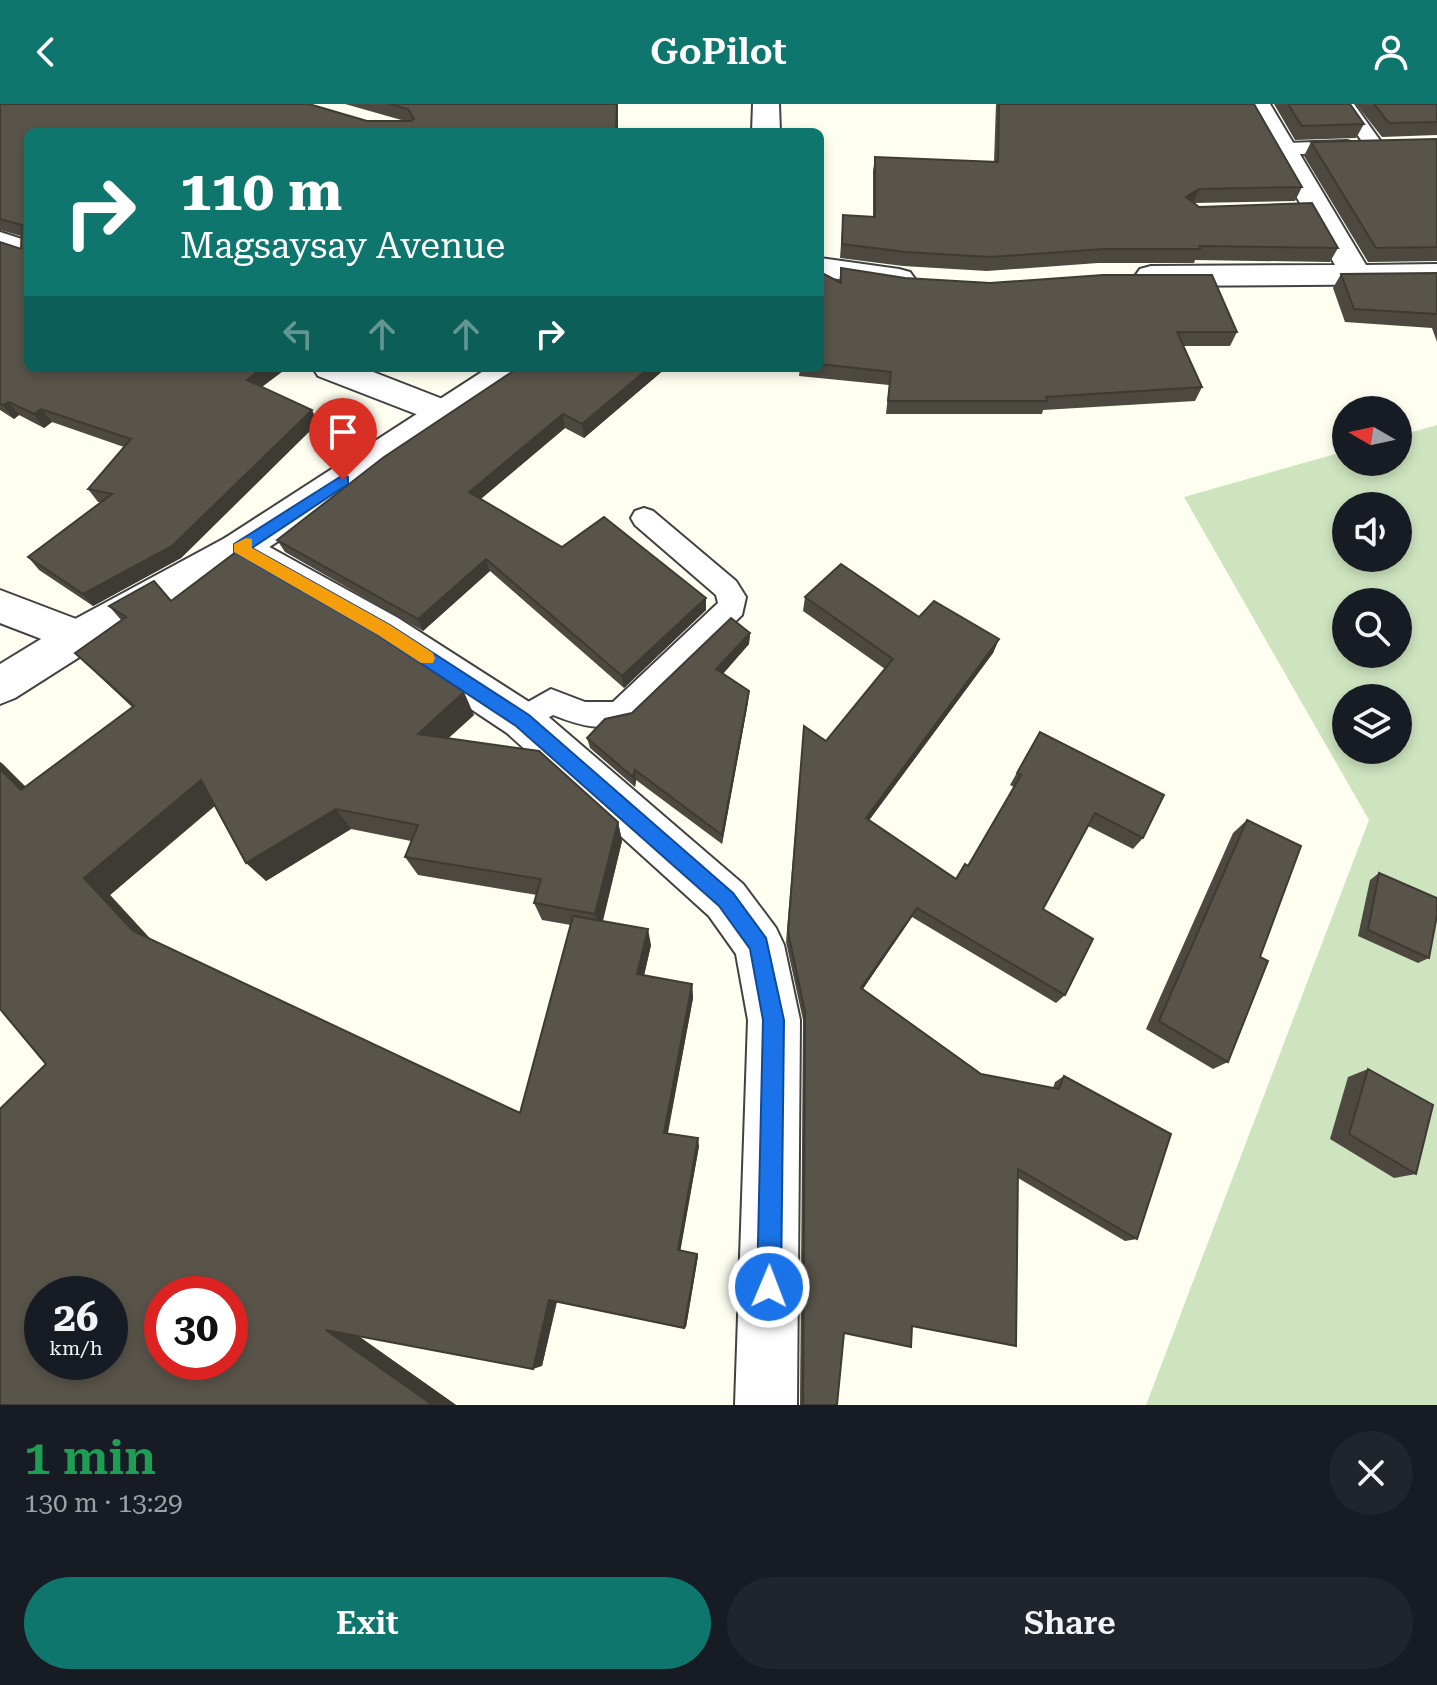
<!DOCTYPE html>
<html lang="en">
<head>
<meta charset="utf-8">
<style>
	body { margin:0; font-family:"Roboto Serif",serif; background:#20242c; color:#f1f3f6; height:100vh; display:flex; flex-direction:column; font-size:30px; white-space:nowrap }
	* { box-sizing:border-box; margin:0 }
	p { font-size:26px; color:#9ea1a6 }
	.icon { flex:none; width:44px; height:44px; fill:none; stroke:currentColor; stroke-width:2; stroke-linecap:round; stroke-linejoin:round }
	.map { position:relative; height:1301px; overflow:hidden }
	.details { display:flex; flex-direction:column; background:#171b24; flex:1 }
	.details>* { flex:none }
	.guide { position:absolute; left:24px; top:24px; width:800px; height:244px; border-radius:12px; box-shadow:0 4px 12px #0003; background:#0f766e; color:#fff; overflow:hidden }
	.needle { width:52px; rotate:279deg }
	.controls { position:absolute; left:1332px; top:292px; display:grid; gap:16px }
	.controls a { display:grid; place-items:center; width:80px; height:80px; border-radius:50%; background:#171b24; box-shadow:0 4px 12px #0003; font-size:40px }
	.speed { position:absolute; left:24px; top:1172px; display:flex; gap:16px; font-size:40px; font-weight:700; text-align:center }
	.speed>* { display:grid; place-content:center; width:104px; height:104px; border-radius:50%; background:#171b24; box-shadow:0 4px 12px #0003; line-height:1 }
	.speed small { font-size:20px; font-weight:400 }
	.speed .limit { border:12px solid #d22; background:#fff; color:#111 }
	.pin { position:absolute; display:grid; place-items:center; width:68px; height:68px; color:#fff; margin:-82px -34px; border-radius:50% 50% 50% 0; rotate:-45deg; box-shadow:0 0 8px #0007 }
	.pin .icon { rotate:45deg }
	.me { position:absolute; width:88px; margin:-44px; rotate:1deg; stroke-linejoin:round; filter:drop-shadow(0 0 6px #0008) }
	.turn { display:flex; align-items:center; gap:28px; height:168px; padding:0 24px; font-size:36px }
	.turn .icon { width:104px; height:104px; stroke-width:2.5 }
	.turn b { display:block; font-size:56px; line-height:68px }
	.lanes { display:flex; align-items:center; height:76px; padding:0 24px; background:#0003; justify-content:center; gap:40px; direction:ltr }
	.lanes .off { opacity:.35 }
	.round { display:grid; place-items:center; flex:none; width:84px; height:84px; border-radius:42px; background:#20242c }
	.headline { display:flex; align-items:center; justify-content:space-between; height:136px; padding:0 24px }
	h1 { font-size:48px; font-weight:600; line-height:60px; color:#1e9e55 }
	.primary-button { display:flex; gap:16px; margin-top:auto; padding:16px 24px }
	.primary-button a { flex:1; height:92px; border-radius:48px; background:#0f766e; color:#fff; font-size:32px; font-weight:600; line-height:92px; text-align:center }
	.primary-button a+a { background:#20242c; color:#f1f3f6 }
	header { display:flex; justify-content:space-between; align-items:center; height:104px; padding:0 24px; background:#0f766e; color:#fff; font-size:36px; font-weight:600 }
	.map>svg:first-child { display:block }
	.cemetery { fill:#cee4bf; fill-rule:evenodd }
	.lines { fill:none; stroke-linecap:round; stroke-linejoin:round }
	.service-casing { stroke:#424242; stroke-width:4 }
	.minor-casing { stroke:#424242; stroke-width:4 }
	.tertiary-casing { stroke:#424242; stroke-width:4 }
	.service { fill:#fff; fill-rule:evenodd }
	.minor { fill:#fff; fill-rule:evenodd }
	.tertiary { fill:#fff; fill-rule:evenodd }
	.wall { fill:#4d4840; fill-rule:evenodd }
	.shaded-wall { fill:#3e3b34 }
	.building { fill:#59544a; stroke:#3e3b34; stroke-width:2; fill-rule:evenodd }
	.route { fill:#1a73e8; stroke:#114b97; stroke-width:2 }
	.slow { fill:#f59e0b }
</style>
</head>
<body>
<header><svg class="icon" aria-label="back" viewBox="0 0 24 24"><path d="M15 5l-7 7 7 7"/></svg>GoPilot<svg class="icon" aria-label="person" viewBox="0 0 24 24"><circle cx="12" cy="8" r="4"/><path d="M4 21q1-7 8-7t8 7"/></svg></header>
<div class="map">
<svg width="1437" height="1301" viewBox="0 0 1437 1301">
	<rect width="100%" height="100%" fill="#fefff1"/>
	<path class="cemetery" d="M 1437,321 L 1437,1301 L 1146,1301 L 1369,716 L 1184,393 L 1346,347 L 1346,358 L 1398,358 L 1398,332 ZM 1346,402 L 1398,402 L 1398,454 L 1346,454 ZM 1346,498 L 1398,498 L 1398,550 L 1346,550 ZM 1346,594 L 1398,594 L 1398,646 L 1346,646 Z"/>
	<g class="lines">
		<defs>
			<g id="service">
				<path d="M 1336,0 L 1354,0 L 1384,42 L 1382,46 L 1368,46 Z"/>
				<path d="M 1347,37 L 1354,39 L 1356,43 L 1354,47 L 1285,51 L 1275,45 L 1285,39 Z"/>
				<path d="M 644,404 L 653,407 L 736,477 L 746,493 L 742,511 L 631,618 C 603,628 581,622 553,611 L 522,628 L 512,625 L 507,616 L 512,607 L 551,585 L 585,598 L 613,598 L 718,499 L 716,491 L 635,421 L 631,414 L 635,407 Z"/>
			</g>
			<g id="minor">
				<path d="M 1244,0 L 1270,0 L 1366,161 L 1437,160 L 1437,180 L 1151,182 L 1140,179 L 1135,172 L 1140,165 L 1151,162 L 1335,161 Z"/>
				<path d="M 0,128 L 28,137 L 28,156 L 0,147 Z"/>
				<path d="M 820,154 L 899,165 L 910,168 L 915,175 L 910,182 L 899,185 L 820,172 Z"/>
				<path d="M 313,264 L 363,264 L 458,301 L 463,309 L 458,317 L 446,321 L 434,317 L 318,272 Z"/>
				<path d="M 239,429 L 253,434 L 398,514 L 537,603 L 743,780 L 776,824 L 784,841 L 800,916 L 797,1301 L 735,1301 L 748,916 L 736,850 L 709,812 L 507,629 L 370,538 L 225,454 L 220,444 L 225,434 Z"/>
				<path d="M 0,486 L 92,521 L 98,533 L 92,545 L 78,549 L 0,519 Z"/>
			</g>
			<g id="tertiary">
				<path d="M 753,0 L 779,0 L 780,28 L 752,28 Z"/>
				<path d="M 488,264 L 529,264 L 524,272 L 253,454 L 92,545 L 15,594 L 0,600 L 0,560 L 64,521 L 225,434 Z"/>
			</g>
		</defs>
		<use href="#service" class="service-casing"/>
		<use href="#minor" class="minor-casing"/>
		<use href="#tertiary" class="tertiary-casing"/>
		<use href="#service" class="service"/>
		<use href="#minor" class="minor"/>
		<use href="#tertiary" class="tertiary"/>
	</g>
	<g class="wall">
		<path d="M 0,0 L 367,17 L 405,17 L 345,0 L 618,0 L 618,28 L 28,28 L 28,264 L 287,264 L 262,283 L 318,319 L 181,454 L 93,502 L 39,466 L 28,453 L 101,398 L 98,398 L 88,385 L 124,343 L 52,318 L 44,324 L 19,311 L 14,315 L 0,306 L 0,138 L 21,145 L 21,132 L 0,126 Z"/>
		<path d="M 996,0 L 1254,0 L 1302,83 L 1295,97 L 1194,99 L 1199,103 L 1338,144 L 1330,158 L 1195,156 L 1194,159 L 1098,159 L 987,167 L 903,162 L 840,154 L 843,111 L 873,113 L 873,67 L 875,53 L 994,58 Z"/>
		<path d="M 1274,0 L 1350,0 L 1364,20 L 1356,34 L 1295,36 Z"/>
		<path d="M 1356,0 L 1437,0 L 1437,31 L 1382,33 Z"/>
		<path d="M 1437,35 L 1437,157 L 1368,158 L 1304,52 L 1311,38 Z"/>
		<path d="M 841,164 L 1237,228 L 1230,242 L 1183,242 L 1202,283 L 1195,297 L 1043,306 L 1042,310 L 886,310 L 889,281 L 799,272 L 800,264 L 820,264 L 820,168 L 839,178 Z"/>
		<path d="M 1437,169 L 1437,238 L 1432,224 L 1345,218 L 1333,184 L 1341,170 Z"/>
		<path d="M 666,264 L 584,334 L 565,324 L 481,395 L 562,443 L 706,506 L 624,584 L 490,467 L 423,527 L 285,448 L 277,436 Z"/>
		<path d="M 805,493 L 919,513 L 999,535 L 993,549 L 869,716 L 956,775 L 968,762 L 1014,683 L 1010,681 L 1040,628 L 1143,734 L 1133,745 L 1088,722 L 1043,805 L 1065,891 L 1056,899 L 912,813 L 863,885 L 981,970 L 1053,984 L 1055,978 L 1064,972 L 1137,1135 L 1125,1137 L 1018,1074 L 912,1222 L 844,1229 L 837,1301 L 800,1301 L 803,916 L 786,838 L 804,622 L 826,637 L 885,565 L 803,507 Z"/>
		<path d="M 171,497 L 474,611 L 448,634 L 618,718 L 622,737 L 603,817 L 651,841 L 644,871 L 692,880 L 693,894 L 668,1029 L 699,1042 L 680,1146 L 697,1150 L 698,1152 L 686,1223 L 684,1224 L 557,1198 L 542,1262 L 357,1231 L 456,1301 L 0,1301 L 46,960 L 0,905 L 0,658 L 26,683 L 132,603 L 99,572 L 75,549 L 121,516 L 109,502 ZM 215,702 L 266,777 L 351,725 L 411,737 L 405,753 L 418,771 L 537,791 L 534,799 L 542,816 L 571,821 L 520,1009 L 151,836 L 110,791 Z"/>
		<path d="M 750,529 L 749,540 L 723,570 L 748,598 L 722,740 L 636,676 L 635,683 L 590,644 L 587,634 L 632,609 Z"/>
		<path d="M 1247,716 L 1260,853 L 1228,958 L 1213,965 L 1146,925 L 1233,729 Z"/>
		<path d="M 1379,769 L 1429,854 L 1418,859 L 1358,832 L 1370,776 Z"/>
		<path d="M 1368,965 L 1416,1070 L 1394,1074 L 1330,1035 L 1348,973 Z"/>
	</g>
	<g class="shaded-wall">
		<path d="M 617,0 L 618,0 L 618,28 L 616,28 Z"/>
		<path d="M 1199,85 L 1193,99 L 1186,93 Z"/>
		<path d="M 262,264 L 287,264 L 253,289 L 247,276 Z"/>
		<path d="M 649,264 L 666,264 L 584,334 L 582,320 Z"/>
		<path d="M 9,298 L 19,311 L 14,315 L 3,301 Z"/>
		<path d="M 41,305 L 52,318 L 44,324 L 34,310 Z"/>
		<path d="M 312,306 L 318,319 L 181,454 L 93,502 L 83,490 Z"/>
		<path d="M 563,310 L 565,324 L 473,401 L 469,388 Z"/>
		<path d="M 486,455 L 490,467 L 423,527 L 418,515 Z"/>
		<path d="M 706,494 L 706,506 L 624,584 L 622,572 Z"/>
		<path d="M 750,529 L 749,540 L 717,576 L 716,565 Z"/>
		<path d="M 999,535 L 993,549 L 862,726 L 866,714 Z"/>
		<path d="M 749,587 L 748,598 L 722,740 L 722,731 Z"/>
		<path d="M 464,588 L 474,611 L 429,652 L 418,630 Z"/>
		<path d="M 0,658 L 3,660 L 49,707 L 21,686 L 0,665 Z"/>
		<path d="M 635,666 L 636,676 L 635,683 L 633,673 Z"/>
		<path d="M 201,676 L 221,696 L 110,791 L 158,843 L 133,827 L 84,774 Z"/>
		<path d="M 336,705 L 351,725 L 266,777 L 246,759 Z"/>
		<path d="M 618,718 L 622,737 L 600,827 L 595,810 Z"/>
		<path d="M 917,804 L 912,813 L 858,892 L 861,884 Z"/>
		<path d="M 648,825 L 651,841 L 641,885 L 637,870 Z"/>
		<path d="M 692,880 L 693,894 L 666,1037 L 664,1029 Z"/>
		<path d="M 698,1034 L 699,1042 L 680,1149 L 678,1146 Z"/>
		<path d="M 697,1150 L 698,1152 L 686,1223 L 684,1224 Z"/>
		<path d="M 549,1196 L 557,1196 L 542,1262 L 533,1265 Z"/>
		<path d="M 347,1224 L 456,1301 L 433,1301 L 326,1226 Z"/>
	</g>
	<g class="building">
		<path d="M 0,0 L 309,0 L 367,17 L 411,17 L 414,15 L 408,5 L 389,0 L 617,0 L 616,28 L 28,28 L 28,264 L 262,264 L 247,276 L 312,306 L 172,442 L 83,490 L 28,453 L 112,390 L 88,385 L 131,335 L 41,305 L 34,310 L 9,298 L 3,301 L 0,300 L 0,138 L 21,145 L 22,121 L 0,115 Z"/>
		<path d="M 999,0 L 1254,0 L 1302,83 L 1199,85 L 1186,93 L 1199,103 L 1312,99 L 1338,144 L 1199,142 L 1200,145 L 1103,145 L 991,153 L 906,148 L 842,140 L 843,111 L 875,113 L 875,53 L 998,58 Z"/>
		<path d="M 1288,0 L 1350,0 L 1364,20 L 1302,22 Z"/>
		<path d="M 1374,0 L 1437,0 L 1437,18 L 1389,19 Z"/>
		<path d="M 1437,35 L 1437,143 L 1376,144 L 1311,38 Z"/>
		<path d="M 841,164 L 905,174 L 990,179 L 1103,171 L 1212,171 L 1237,228 L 1177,228 L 1202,283 L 1046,293 L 1047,297 L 888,297 L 891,268 L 820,260 L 820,168 L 841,179 Z"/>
		<path d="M 1437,169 L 1437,210 L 1354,205 L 1341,170 Z"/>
		<path d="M 518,264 L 649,264 L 582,320 L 563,310 L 469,388 L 562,443 L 604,413 L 706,494 L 622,572 L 486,455 L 418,515 L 277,436 L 384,353 Z"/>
		<path d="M 236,448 L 355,516 L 464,588 L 418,630 L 539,647 L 618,718 L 595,810 L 534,799 L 541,775 L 405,753 L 418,721 L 336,705 L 246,759 L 201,676 L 84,774 L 133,827 L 520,1009 L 573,812 L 648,825 L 637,870 L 692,880 L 664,1029 L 698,1034 L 678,1146 L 697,1150 L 684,1224 L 549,1196 L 533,1265 L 326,1226 L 433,1301 L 0,1301 L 0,1005 L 46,960 L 0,905 L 0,665 L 21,686 L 134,602 L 75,549 L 126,513 L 109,502 L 154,477 L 171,497 ZM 42,1190 L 110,1190 L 110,1258 L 42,1258 ZM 162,1190 L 230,1190 L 230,1258 L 162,1258 Z"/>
		<path d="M 841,460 L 919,513 L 934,497 L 999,535 L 866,714 L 956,775 L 965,760 L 968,762 L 1021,671 L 1017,669 L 1040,628 L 1164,691 L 1143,734 L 1095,709 L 1043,805 L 1093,835 L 1065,891 L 917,804 L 861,884 L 981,970 L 1059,985 L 1064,972 L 1171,1030 L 1137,1135 L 1018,1065 L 1016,1242 L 912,1222 L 911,1243 L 844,1229 L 837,1301 L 803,1301 L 805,908 L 788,828 L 804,622 L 826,637 L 893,555 L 805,493 Z"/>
		<path d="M 731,514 L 750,529 L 716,565 L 749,587 L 722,731 L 635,666 L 633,673 L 587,634 L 605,615 L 632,609 Z"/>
		<path d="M 1247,716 L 1301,742 L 1260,853 L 1268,857 L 1228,958 L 1159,917 Z"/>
		<path d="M 1379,769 L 1437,794 L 1437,811 L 1429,854 L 1368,826 Z"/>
		<path d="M 1368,965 L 1433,1001 L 1416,1070 L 1349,1030 Z"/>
	</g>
	<path class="route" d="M 343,371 L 348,373 L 348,380 L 252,444 L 390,521 L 529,611 L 733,789 L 766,834 L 784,916 L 781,1183 L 777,1191 L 769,1195 L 760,1191 L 757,1183 L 763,916 L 750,845 L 719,802 L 516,622 L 378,531 L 234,448 L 234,440 Z"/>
	<path class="slow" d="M 246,434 L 252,435 L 252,444 L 390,521 L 433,549 L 435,554 L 433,559 L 421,559 L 378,531 L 234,448 L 234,440 Z"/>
</svg>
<div class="controls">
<a><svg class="needle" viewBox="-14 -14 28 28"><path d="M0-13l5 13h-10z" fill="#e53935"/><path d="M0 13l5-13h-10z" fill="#9ea1a6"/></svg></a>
<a><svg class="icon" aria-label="sound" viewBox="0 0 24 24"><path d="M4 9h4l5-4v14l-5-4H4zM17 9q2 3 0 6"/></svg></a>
<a><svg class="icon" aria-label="search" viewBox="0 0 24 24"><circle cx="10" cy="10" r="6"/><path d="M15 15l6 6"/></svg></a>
<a><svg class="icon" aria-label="layers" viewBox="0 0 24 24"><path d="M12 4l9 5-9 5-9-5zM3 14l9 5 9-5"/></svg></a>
</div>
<div class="speed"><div>26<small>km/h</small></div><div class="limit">30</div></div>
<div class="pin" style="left:343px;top:376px;background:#d93025"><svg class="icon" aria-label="arrive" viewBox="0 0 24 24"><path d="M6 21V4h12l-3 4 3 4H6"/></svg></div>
<svg class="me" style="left:769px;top:1183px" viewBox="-20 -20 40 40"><circle r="17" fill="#1a73e8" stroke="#fff" stroke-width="3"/><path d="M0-11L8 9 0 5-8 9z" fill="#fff"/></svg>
<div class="guide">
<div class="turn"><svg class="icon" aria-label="right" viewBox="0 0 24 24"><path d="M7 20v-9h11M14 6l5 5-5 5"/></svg><div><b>110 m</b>Magsaysay Avenue</div></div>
<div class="lanes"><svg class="icon off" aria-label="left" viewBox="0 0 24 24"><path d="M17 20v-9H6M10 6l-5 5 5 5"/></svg><svg class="icon off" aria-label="ahead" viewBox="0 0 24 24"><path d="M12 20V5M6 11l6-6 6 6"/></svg><svg class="icon off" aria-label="ahead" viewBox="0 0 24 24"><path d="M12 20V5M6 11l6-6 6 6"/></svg><svg class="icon" aria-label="right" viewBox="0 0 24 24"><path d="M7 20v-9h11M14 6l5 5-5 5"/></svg></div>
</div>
</div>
<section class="details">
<div class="headline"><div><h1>1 min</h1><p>130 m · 13:29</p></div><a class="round"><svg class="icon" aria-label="close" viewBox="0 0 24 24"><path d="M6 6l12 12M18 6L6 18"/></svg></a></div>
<div class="primary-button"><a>Exit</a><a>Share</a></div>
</section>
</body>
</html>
